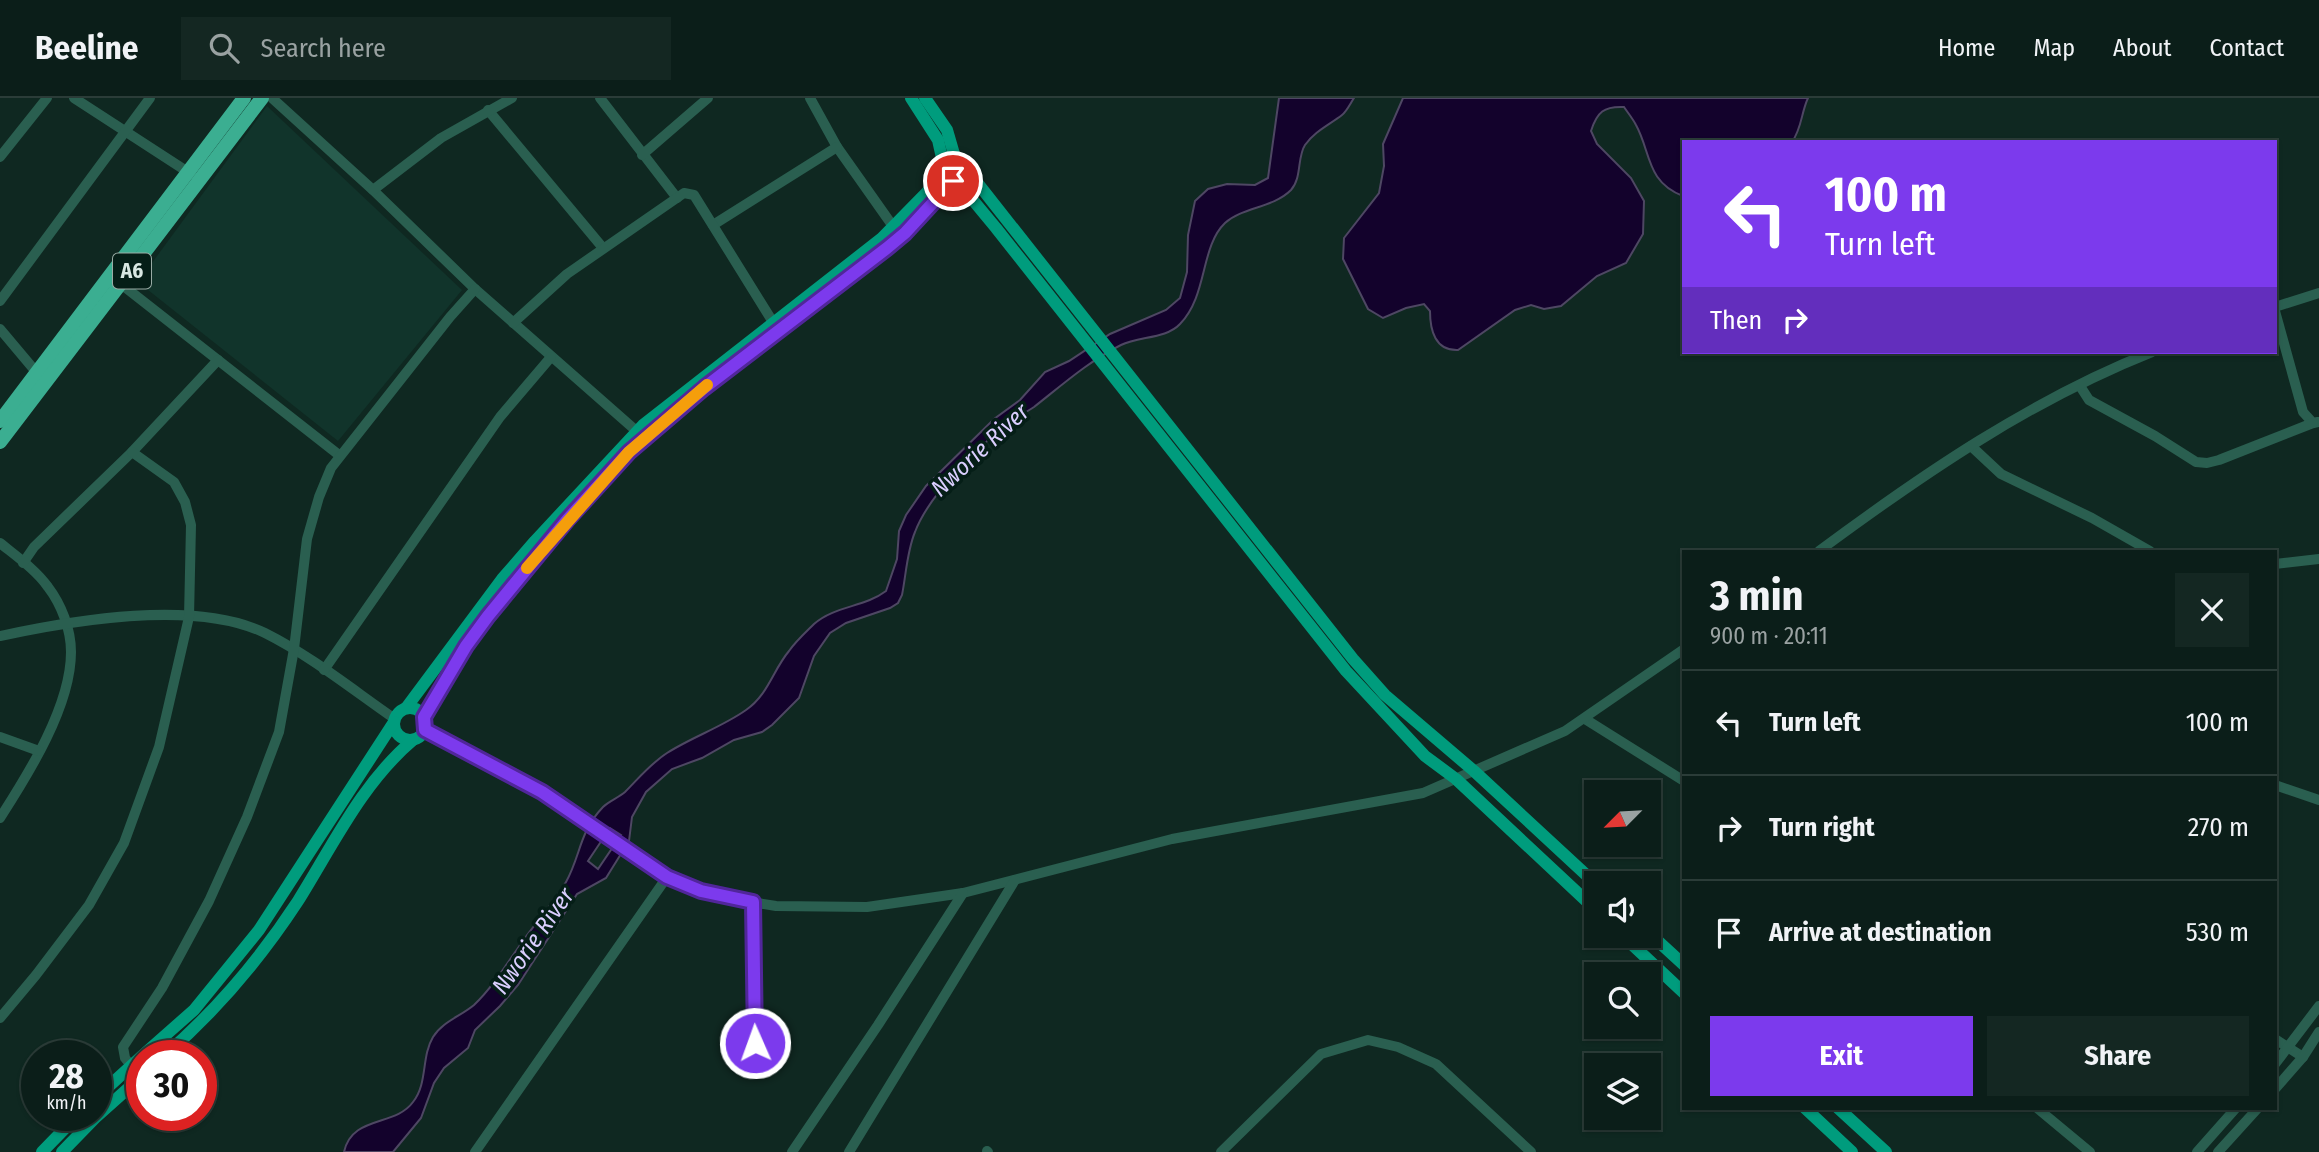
<!DOCTYPE html>
<html lang="en">
<head>
<meta charset="utf-8">
<style>
	body { margin:0; font-family:"Fira Sans Condensed",sans-serif; background:#142722; color:#f1f3f6; height:100vh; display:flex; flex-direction:column; font-size:26px; white-space:nowrap }
	* { box-sizing:border-box; margin:0 }
	p { font-size:23px; color:#9aa2a2 }
	.icon { flex:none; width:38px; height:38px; fill:none; stroke:currentColor; stroke-width:2; stroke-linecap:round; stroke-linejoin:round }
	.map { position:relative; flex:1; overflow:hidden }
	.drawer { position:absolute; left:1682px; top:452px; width:595px; height:560px; display:flex; flex-direction:column; background:#0b1e19; border-radius:0px; box-shadow:0 2px 5px #0004,0 0 0 2px #2b3c38 }
	.drawer>* { flex:none }
	.top-card { position:absolute; left:1682px; top:42px; width:595px; height:214px; border-radius:0px; box-shadow:0 2px 5px #0004,0 0 0 2px #2b3c38; background:#7c3aed; color:#fff; overflow:hidden }
	.needle { width:46px; rotate:246deg }
	.buttons { position:absolute; left:1584px; top:682px; display:grid; gap:14px }
	.buttons a { display:grid; place-items:center; width:77px; height:77px; border-radius:0px; background:#0b1e19; box-shadow:0 2px 5px #0004,0 0 0 2px #2b3c38; font-size:35px }
	.speed { position:absolute; left:21px; top:942px; display:flex; gap:14px; font-size:35px; font-weight:700; text-align:center }
	.speed>* { display:grid; place-content:center; width:91px; height:91px; border-radius:50%; background:#0b1e19; box-shadow:0 2px 5px #0004,0 0 0 2px #2b3c38; line-height:1 }
	.speed small { font-size:18px; font-weight:400 }
	.speed .limit { border:10px solid #d22; background:#fff; color:#111 }
	.pin { position:absolute; display:grid; place-items:center; width:60px; height:60px; color:#fff; margin:-30px; border:4px solid #fff; border-radius:50%; box-shadow:0 2px 7px #0007 }
	.me { position:absolute; width:77px; margin:-38px; rotate:358deg; stroke-linejoin:round; filter:drop-shadow(0 0 5px #0008) }
	.turn { display:flex; align-items:center; gap:24px; height:147px; padding:0 28px; font-size:32px }
	.turn .icon { width:91px; height:91px; stroke-width:2.5 }
	.turn b { display:block; font-size:49px; line-height:60px }
	.then { display:flex; align-items:center; height:66px; padding:0 28px; background:#0003; gap:14px; font-size:26px }
	.round { display:grid; place-items:center; flex:none; width:74px; height:74px; border-radius:0px; background:#142722 }
	.headline { display:flex; align-items:center; justify-content:space-between; height:119px; padding:0 28px }
	h1 { font-size:42px; font-weight:700; line-height:52px }
	.action { display:flex; gap:14px; margin-top:auto; padding:14px 28px }
	.action a { flex:1; height:80px; border-radius:0px; background:#7c3aed; color:#fff; font-size:28px; font-weight:700; line-height:80px; text-align:center }
	.action a+a { background:#142722; color:#f1f3f6 }
	ul { padding:0; list-style:none }
	li { display:flex; align-items:center; gap:21px; height:105px; padding:0 28px; border-top:2px solid #2b3c38 }
	li div { flex:1 }
	li b { display:block; font-size:26px }
	li em { font-style:normal }
	header { display:flex; align-items:center; gap:42px; box-sizing:border-box; height:98px; padding:0 35px; background:#0b1e19; border-bottom:2px solid #2b3c38 }
	header strong { font-size:33px }
	nav { display:flex; gap:38px; margin-inline-start:auto; font-size:24px }
	.search { width:490px; height:63px; background:#142722; display:flex; align-items:center; gap:18px; box-sizing:border-box; padding:0 24px; border-radius:0px; color:#9aa2a2; font-size:26px }
	.map>svg:first-child { display:block }
	.built { fill:#11342b }
	.water { fill:#13022c; stroke:#4e4763; stroke-width:2; fill-rule:evenodd }
	.lines { fill:none; stroke-linecap:round; stroke-linejoin:round }
	.minor { stroke:#2a5f50; stroke-width:10 }
	.major { stroke:#009c7d; stroke-width:12 }
	.highway { stroke:#3bae91; stroke-width:14 }
	.route-casing { stroke:#51269a; stroke-width:18 }
	.route { stroke:#7c3aed; stroke-width:12 }
	.slow { stroke:#f59e0b; stroke-width:12 }
	.labels { text-anchor:middle; stroke-width:7; stroke-linejoin:round; paint-order:stroke }
	.shield { fill:#051e17; stroke:#99aba5; stroke-width:2 }
	.shield-label { font-size:21px; font-weight:bold; fill:#d8e7e2 }
	.water-label { font-size:24px; font-style:italic; fill:#dacefe; stroke:#051e17 }
</style>
</head>
<body>
<header>
<strong>Beeline</strong>
<div class="search"><svg class="icon" aria-label="search" viewBox="0 0 24 24"><circle cx="10" cy="10" r="6"/><path d="M15 15l6 6"/></svg>Search here</div>
<nav><a>Home</a><a>Map</a><a>About</a><a>Contact</a></nav>
</header>
<div class="map">
<svg width="2319" height="1054" viewBox="0 0 2319 1054">
	<rect width="100%" height="100%" fill="#0f2821"/>
	<path class="built" d="M 267,8 L 462,192 L 338,343 L 138,184 Z"/>
	<g class="water">
		<path d="M 1279,0 L 1354,0 C 1350,6 1347,13 1342,17 C 1329,27 1315,33 1305,47 C 1297,59 1302,80 1291,92 C 1273,110 1243,109 1225,125 C 1200,149 1208,197 1180,226 C 1166,241 1139,238 1121,247 C 1089,263 1062,287 1034,309 C 1024,316 1012,321 1003,329 C 973,355 929,397 915,434 C 907,453 906,477 902,497 L 898,505 L 890,510 L 846,525 L 830,535 L 814,558 L 799,600 L 772,627 L 762,634 L 734,642 L 702,660 L 672,671 L 646,694 L 632,719 L 629,743 L 606,780 L 577,796 L 518,887 L 500,908 L 475,932 L 468,950 L 444,970 L 434,985 L 421,1020 L 393,1054 L 344,1054 C 352,1017 395,1029 413,1004 C 428,985 421,959 433,939 C 442,924 461,918 474,907 C 494,888 509,862 525,840 C 539,821 555,803 566,784 C 581,757 579,734 603,709 C 609,703 618,700 625,694 C 639,680 650,666 667,655 C 692,639 722,629 746,612 C 768,597 773,572 789,553 C 796,543 806,534 814,526 C 834,508 865,509 886,493 L 897,461 L 899,433 L 906,417 L 926,388 L 994,321 L 1020,302 L 1045,274 L 1069,263 L 1110,236 L 1166,212 L 1180,200 L 1187,174 L 1188,137 L 1195,103 L 1208,91 L 1227,86 L 1255,87 L 1268,80 ZM 610,730 L 621,737 L 598,771 L 588,763 Z"/>
		<path d="M 1403,0 L 1808,0 C 1801,15 1802,30 1792,44 L 1684,44 L 1683,98 C 1646,84 1651,54 1636,27 C 1633,21 1628,15 1624,9 C 1604,8 1597,14 1591,33 L 1597,46 L 1631,80 L 1644,103 L 1643,136 L 1626,165 L 1597,178 L 1561,208 L 1544,211 L 1531,207 L 1515,212 L 1458,252 C 1435,253 1430,232 1430,213 L 1424,206 L 1406,210 L 1383,220 L 1368,211 L 1343,161 L 1344,140 L 1379,95 L 1384,68 L 1383,46 Z"/>
	</g>
	<g class="lines">
		<g class="minor">
			<path d="M 74,0 L 191,76"/>
			<path d="M 272,0 L 373,92 L 475,191 L 641,337"/>
			<path d="M 600,0 L 677,100"/>
			<path d="M 810,0 L 837,49 L 897,134"/>
			<path d="M 488,12 L 603,150"/>
			<path d="M 642,57 L 708,0"/>
			<path d="M 0,59 L 47,0"/>
			<path d="M 373,92 L 441,40 L 512,0"/>
			<path d="M 713,127 L 837,49"/>
			<path d="M 121,186 L 339,357"/>
			<path d="M 0,203 L 150,0"/>
			<path d="M 2275,209 L 2319,195"/>
			<path d="M 2275,213 L 2303,314 L 2313,325 L 2318,324"/>
			<path d="M 513,225 L 567,176 L 684,95 L 694,97 L 776,229"/>
			<path d="M 0,231 L 37,275"/>
			<path d="M 2080,288 L 2089,302 L 2155,338 L 2196,364 L 2207,365 L 2219,362 L 2313,325"/>
			<path d="M 1971,348 L 2001,376 L 2092,420 L 2150,453"/>
			<path d="M 0,445 C 16,458 36,472 48,489 C 61,506 71,531 71,554 C 71,608 29,675 0,720"/>
			<path d="M 1819,453 C 1923,376 2031,302 2152,254"/>
			<path d="M 23,465 L 34,449 L 132,354 L 218,262"/>
			<path d="M 2275,466 L 2319,461"/>
			<path d="M 0,538 C 74,522 195,501 265,535 C 311,558 353,592 395,621"/>
			<path d="M 324,572 L 500,319 L 551,259"/>
			<path d="M 1585,621 L 1684,683"/>
			<path d="M 425,632 L 542,694 L 667,779 L 701,793 L 732,801 L 776,808 L 867,809 L 963,795 L 1172,741 L 1423,695 L 1565,633 L 1684,551"/>
			<path d="M 0,639 L 39,653"/>
			<path d="M 2275,687 L 2319,702"/>
			<path d="M 753,805 C 753,854 747,912 758,960"/>
			<path d="M 0,920 L 36,877 L 89,807 L 124,745 L 159,649 L 189,519 L 191,427 L 185,404 L 174,384 L 132,354"/>
			<path d="M 2275,941 L 2303,959"/>
			<path d="M 2275,966 L 2319,908"/>
			<path d="M 140,979 L 125,960 L 123,949 L 162,890 L 209,803 L 247,719 L 279,634 L 294,551 L 307,441 L 319,399 L 331,370 L 450,219 L 475,191"/>
			<path d="M 2275,991 L 2303,959 L 2319,934"/>
			<path d="M 2037,1010 L 2090,1054"/>
			<path d="M 987,1053 L 988,1054"/>
			<path d="M 475,1054 L 667,779"/>
			<path d="M 792,1054 L 878,927 L 963,795"/>
			<path d="M 849,1054 L 1015,782"/>
			<path d="M 1221,1054 L 1321,956 L 1368,942 L 1398,949 L 1436,966 L 1531,1054"/>
			<path d="M 2197,1054 L 2236,1010"/>
			<path d="M 2218,1054 L 2258,1010"/>
		</g>
		<g class="major">
			<path d="M 911,0 L 938,42 L 944,69 L 953,83 L 962,89 L 996,130 L 1346,573 L 1425,658 L 1456,681 L 1596,812"/>
			<path d="M 956,63 L 972,78 L 1353,561 L 1385,597 L 1474,673 L 1596,786"/>
			<path d="M 406,610 L 502,481 L 535,443 L 643,327 L 882,140 L 934,87 L 944,69 L 950,66"/>
			<circle cx="410" cy="626" r="16"/>
			<path d="M 424,619 L 466,548 L 488,518 L 567,422 L 629,354 L 703,290 L 887,150 L 905,135 L 953,83 L 956,63 L 947,32 L 925,0"/>
			<path d="M 1648,834 L 1684,867"/>
			<path d="M 1623,838 L 1684,895"/>
			<path d="M 143,957 L 194,912 L 259,832 L 394,624"/>
			<path d="M 165,957 C 217,912 260,861 298,803 C 333,747 362,685 413,642"/>
			<path d="M 96,1000 L 142,958"/>
			<path d="M 1805,1010 L 1852,1054"/>
			<path d="M 1838,1010 L 1886,1054"/>
			<path d="M 42,1054 L 78,1017"/>
			<path d="M 62,1054 L 95,1020 L 142,978"/>
		</g>
		<g class="highway">
			<path d="M 0,323 L 244,0"/>
			<path d="M 0,344 L 262,0"/>
		</g>
	</g>
	<g class="lines">
		<defs>
			<path id="route" d="M 755,945 L 753,804 L 701,793 L 667,779 L 542,694 L 425,632 L 424,619 L 466,548 L 488,518 L 567,422 L 629,354 L 704,290 L 887,150 L 905,135 L 953,83"/>
		</defs>
		<use href="#route" class="route-casing"/>
		<use href="#route" class="route"/>
		<path class="slow" d="M 527,470 L 629,354 L 707,287"/>
	</g>
	<g class="labels">
		<rect class="shield" x="113" y="155.5" width="38" height="35" rx="5"/>
		<g class="shield-label">
			<text x="132" y="180">A6</text>
		</g>
		<g class="water-label">
			<text transform="translate(980 352) rotate(-43)" y="8">Nworie River</text>
			<text transform="translate(533 843) rotate(-55)" y="8">Nworie River</text>
		</g>
	</g>
</svg>
<div class="buttons">
<a><svg class="needle" viewBox="-14 -14 28 28"><path d="M0-13l5 13h-10z" fill="#e53935"/><path d="M0 13l5-13h-10z" fill="#9aa2a2"/></svg></a>
<a><svg class="icon" aria-label="sound" viewBox="0 0 24 24"><path d="M4 9h4l5-4v14l-5-4H4zM17 9q2 3 0 6"/></svg></a>
<a><svg class="icon" aria-label="search" viewBox="0 0 24 24"><circle cx="10" cy="10" r="6"/><path d="M15 15l6 6"/></svg></a>
<a><svg class="icon" aria-label="layers" viewBox="0 0 24 24"><path d="M12 4l9 5-9 5-9-5zM3 14l9 5 9-5"/></svg></a>
</div>
<div class="speed"><div>28<small>km/h</small></div><div class="limit">30</div></div>
<div class="pin" style="left:953px;top:83px;background:#d93025"><svg class="icon" aria-label="arrive" viewBox="0 0 24 24"><path d="M6 21V4h12l-3 4 3 4H6"/></svg></div>
<svg class="me" style="left:755px;top:945px" viewBox="-20 -20 40 40"><circle r="17" fill="#7c3aed" stroke="#fff" stroke-width="3"/><path d="M0-11L8 9 0 5-8 9z" fill="#fff"/></svg>
<div class="top-card">
<div class="turn"><svg class="icon" aria-label="left" viewBox="0 0 24 24"><path d="M17 20v-9H6M10 6l-5 5 5 5"/></svg><div><b>100 m</b>Turn left</div></div>
<div class="then">Then<svg class="icon" aria-label="right" viewBox="0 0 24 24"><path d="M7 20v-9h11M14 6l5 5-5 5"/></svg></div>
</div>
<section class="drawer">
<div class="headline"><div><h1>3 min</h1><p>900 m · 20:11</p></div><a class="round"><svg class="icon" aria-label="close" viewBox="0 0 24 24"><path d="M6 6l12 12M18 6L6 18"/></svg></a></div>
<ul>
<li><svg class="icon" aria-label="left" viewBox="0 0 24 24"><path d="M17 20v-9H6M10 6l-5 5 5 5"/></svg><div><b>Turn left</b></div><em>100 m</em></li>
<li><svg class="icon" aria-label="right" viewBox="0 0 24 24"><path d="M7 20v-9h11M14 6l5 5-5 5"/></svg><div><b>Turn right</b></div><em>270 m</em></li>
<li><svg class="icon" aria-label="arrive" viewBox="0 0 24 24"><path d="M6 21V4h12l-3 4 3 4H6"/></svg><div><b>Arrive at destination</b></div><em>530 m</em></li>
</ul>
<div class="action"><a>Exit</a><a>Share</a></div>
</section>
</div>
</body>
</html>
